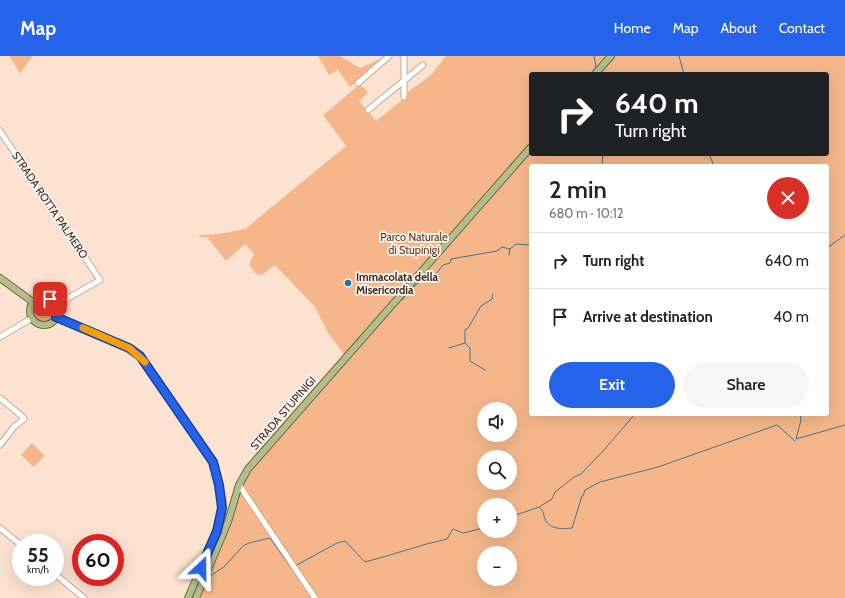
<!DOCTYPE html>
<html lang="en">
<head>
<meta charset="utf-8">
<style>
	body { margin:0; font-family:Cabin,sans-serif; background:#f6f6f6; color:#222; height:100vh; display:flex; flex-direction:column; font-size:15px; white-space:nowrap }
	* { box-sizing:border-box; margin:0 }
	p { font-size:13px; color:#767676 }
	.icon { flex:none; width:22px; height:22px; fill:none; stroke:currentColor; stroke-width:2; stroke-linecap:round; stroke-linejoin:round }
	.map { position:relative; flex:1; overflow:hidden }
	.panel { position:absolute; left:529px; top:108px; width:300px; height:252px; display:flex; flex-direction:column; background:#fff; border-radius:4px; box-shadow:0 4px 16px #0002 }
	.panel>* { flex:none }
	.banner { position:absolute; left:529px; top:16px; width:300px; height:84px; border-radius:4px; box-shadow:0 4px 16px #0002; background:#202124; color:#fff; overflow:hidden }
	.fabs { position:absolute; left:477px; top:346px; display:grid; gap:8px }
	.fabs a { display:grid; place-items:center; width:40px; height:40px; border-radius:50%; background:#fff; box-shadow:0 4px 16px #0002; font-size:20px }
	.speed { position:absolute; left:12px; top:478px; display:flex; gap:8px; font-size:20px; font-weight:700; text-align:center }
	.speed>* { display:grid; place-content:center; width:52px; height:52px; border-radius:50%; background:#fff; box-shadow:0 4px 16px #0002; line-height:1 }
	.speed small { font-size:10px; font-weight:400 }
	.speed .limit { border:6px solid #d22; background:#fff; color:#111 }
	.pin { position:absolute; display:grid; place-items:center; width:34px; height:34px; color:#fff; margin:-17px; border-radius:8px; box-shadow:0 2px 6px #0006 }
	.me { position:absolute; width:44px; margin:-22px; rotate:23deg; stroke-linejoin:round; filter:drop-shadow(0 0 3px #0008) }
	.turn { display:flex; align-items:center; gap:14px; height:84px; padding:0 20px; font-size:18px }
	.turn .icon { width:52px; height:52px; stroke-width:2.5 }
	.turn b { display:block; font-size:28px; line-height:34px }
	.round { display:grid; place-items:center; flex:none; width:42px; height:42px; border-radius:21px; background:#f6f6f6 }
	.head { display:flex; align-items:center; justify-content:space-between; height:68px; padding:0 20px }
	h1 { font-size:24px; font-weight:600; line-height:30px }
	.cta { display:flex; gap:8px; margin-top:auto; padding:8px 20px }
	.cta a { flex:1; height:46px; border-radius:24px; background:#2563eb; color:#fff; font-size:16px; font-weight:600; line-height:46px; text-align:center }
	.cta a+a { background:#f6f6f6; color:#222 }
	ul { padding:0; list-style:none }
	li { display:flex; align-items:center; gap:12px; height:56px; padding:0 20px; border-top:1px solid #e0e0e0 }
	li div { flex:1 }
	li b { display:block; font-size:15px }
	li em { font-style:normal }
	header { display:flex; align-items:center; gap:24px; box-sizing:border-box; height:56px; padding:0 20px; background:#2563eb; color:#fff }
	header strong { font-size:19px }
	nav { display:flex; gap:22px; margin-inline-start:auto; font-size:14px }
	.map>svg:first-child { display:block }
	.green { fill:#f5b78a; fill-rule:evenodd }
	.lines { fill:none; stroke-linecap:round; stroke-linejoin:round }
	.stream { stroke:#437390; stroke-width:1 }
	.minor-casing { stroke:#cea78c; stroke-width:7 }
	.major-casing { stroke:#6a6e38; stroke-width:8 }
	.minor { stroke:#fff; stroke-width:5 }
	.major { stroke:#b5bd8f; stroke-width:6 }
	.route-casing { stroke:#184099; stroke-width:10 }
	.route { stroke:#2563eb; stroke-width:7 }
	.slow { stroke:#f59e0b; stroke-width:7 }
	.poi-dot { fill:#1e77a6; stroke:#fbf3ed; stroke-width:1.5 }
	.labels { text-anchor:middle; stroke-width:3.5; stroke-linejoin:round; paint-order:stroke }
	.street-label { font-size:11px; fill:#3b2c21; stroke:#fbf3ed }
	.park-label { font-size:11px; fill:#603611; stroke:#fbf3ed }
	.poi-label { font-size:11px; font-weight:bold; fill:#3b2c21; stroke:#fbf3ed; text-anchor:start }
</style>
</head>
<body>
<header>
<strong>Map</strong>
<nav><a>Home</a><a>Map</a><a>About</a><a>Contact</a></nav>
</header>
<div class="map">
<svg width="845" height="542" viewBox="0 0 845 542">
	<rect width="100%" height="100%" fill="#fbe2d1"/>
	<g class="green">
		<path d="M 9,0 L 33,0 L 20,17 Z"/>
		<path d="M 318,0 L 340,0 L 360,12 L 387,0 L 350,31 L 338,14 L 329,19 Z"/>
		<path d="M 446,0 L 845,0 L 845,542 L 190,542 L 224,455 L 225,440 L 227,440 L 226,458 L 244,420 L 346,301 L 328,277 L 315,251 L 275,209 L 262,219 L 256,218 L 249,209 L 254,198 L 245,188 L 226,205 L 207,181 L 198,181 L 201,179 L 219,178 L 245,173 L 346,90 L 323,59 L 360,28 L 368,37 L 359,45 L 376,65 L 407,40 L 408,36 L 431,19 ZM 531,18 L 827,18 L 827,98 L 531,98 ZM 531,110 L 827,110 L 827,358 L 531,358 ZM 484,353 L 510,353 L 510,379 L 484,379 ZM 484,401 L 510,401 L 510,427 L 484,427 ZM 484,449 L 510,449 L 510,475 L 484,475 ZM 484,497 L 510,497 L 510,523 L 484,523 Z"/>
		<circle cx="45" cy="255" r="11"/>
		<path d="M 32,387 L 45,400 L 34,411 L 21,399 Z"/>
	</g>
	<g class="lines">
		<g class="stream">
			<path d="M 594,0 L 596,11"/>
			<path d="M 679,0 L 684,18"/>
			<path d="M 709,98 L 714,110"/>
			<path d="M 602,110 L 603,98"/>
			<path d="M 827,192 L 845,179"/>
			<path d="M 509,199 L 510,193"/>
			<path d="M 402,244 L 412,232 L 429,219 L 435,219 L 443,209 L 450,207 L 451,203 L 497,195 L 502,191 L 510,193 L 516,188 L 531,189"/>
			<path d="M 465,287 L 470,292 L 470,305 L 485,314"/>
			<path d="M 449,292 L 465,287 L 465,274 L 468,272 L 481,250 L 492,243 L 493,238"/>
			<path d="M 800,358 L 801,364 L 796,383 L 845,369"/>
			<path d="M 583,440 L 585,434 L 600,426 L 658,411 L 777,369 L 795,385"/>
			<path d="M 540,452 C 544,455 543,458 545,463 C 549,474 563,473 572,472 L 582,440"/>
			<path d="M 510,461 L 539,451 L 552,443 L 555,436 L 574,421 L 581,418 L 603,395 L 635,358"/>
			<path d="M 295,510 L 337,487 L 345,485 L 365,506 C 393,499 419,489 447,483 L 453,473 L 463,477 L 484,472"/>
			<path d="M 207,522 L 224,511 L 243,490 L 249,487 L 270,482 L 291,512"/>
		</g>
		<defs>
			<g id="minor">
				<path d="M 358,27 L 389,0"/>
				<path d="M 404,41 L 404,0"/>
				<path d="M 368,54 L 423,9"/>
				<path d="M 0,75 L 100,224 L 56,249"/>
				<path d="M 0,281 L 32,262"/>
				<path d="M 0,389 L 14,371 L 24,363 L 23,361 L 0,342"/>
				<path d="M 239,429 L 315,542"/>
				<path d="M 0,472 L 21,489"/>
				<path d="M 55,518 L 84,542"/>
			</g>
			<g id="major">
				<path d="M 595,18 L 611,0"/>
				<path d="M 0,222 L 33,246"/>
				<circle cx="44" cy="255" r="14"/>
				<path d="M 56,261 L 129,292 L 140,300 L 213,406 L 219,429 L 222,452 L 217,475 L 188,542"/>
				<path d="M 196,542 L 228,466 L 239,429 L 248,413 L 531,91"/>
			</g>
		</defs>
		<use href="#minor" class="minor-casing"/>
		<use href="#major" class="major-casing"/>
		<use href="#minor" class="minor"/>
		<use href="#major" class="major"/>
	</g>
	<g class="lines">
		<defs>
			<path id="route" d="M 50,243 L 57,252 L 56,261 L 129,292 L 140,300 L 213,406 L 219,429 L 222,452 L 217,475 L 201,512"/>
		</defs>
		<use href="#route" class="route-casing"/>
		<use href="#route" class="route"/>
		<path class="slow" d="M 83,272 L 129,292 L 145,306"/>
	</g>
	<circle class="poi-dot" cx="348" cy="227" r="4"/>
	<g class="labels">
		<g class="street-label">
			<text transform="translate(50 149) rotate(56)" y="4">STRADA ROTTA PALMERO</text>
			<text transform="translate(283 357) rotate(-49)" y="4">STRADA STUPINIGI</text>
		</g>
		<g class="park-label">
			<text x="414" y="185">Parco Naturale<tspan x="414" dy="13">di Stupinigi</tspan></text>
		</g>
		<g class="poi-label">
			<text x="356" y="225">Immacolata della<tspan x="356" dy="13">Misericordia</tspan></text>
		</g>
	</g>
</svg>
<div class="fabs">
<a><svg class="icon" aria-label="sound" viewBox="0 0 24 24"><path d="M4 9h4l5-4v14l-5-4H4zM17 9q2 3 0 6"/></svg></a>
<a><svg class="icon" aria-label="search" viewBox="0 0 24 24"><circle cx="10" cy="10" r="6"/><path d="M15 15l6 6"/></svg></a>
<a>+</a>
<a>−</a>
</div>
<div class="speed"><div>55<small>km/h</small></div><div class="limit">60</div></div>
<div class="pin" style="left:50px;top:243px;background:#d93025"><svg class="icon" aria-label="arrive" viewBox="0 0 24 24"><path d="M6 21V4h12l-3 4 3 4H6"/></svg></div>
<svg class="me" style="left:201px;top:512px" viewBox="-20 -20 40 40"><path d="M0-17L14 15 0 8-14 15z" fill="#2563eb" stroke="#fff" stroke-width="4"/></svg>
<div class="banner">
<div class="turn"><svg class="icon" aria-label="right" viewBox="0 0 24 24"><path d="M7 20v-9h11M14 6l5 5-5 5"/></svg><div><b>640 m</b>Turn right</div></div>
</div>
<section class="panel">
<div class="head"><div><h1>2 min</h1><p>680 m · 10:12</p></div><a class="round" style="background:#d93025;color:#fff"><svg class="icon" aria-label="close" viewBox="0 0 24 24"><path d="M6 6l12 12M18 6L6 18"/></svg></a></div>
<ul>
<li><svg class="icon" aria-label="right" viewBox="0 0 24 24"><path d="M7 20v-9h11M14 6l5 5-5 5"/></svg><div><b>Turn right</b></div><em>640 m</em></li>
<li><svg class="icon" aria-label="arrive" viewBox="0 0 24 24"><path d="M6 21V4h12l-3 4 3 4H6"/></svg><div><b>Arrive at destination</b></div><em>40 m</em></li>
</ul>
<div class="cta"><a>Exit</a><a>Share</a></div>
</section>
</div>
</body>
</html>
